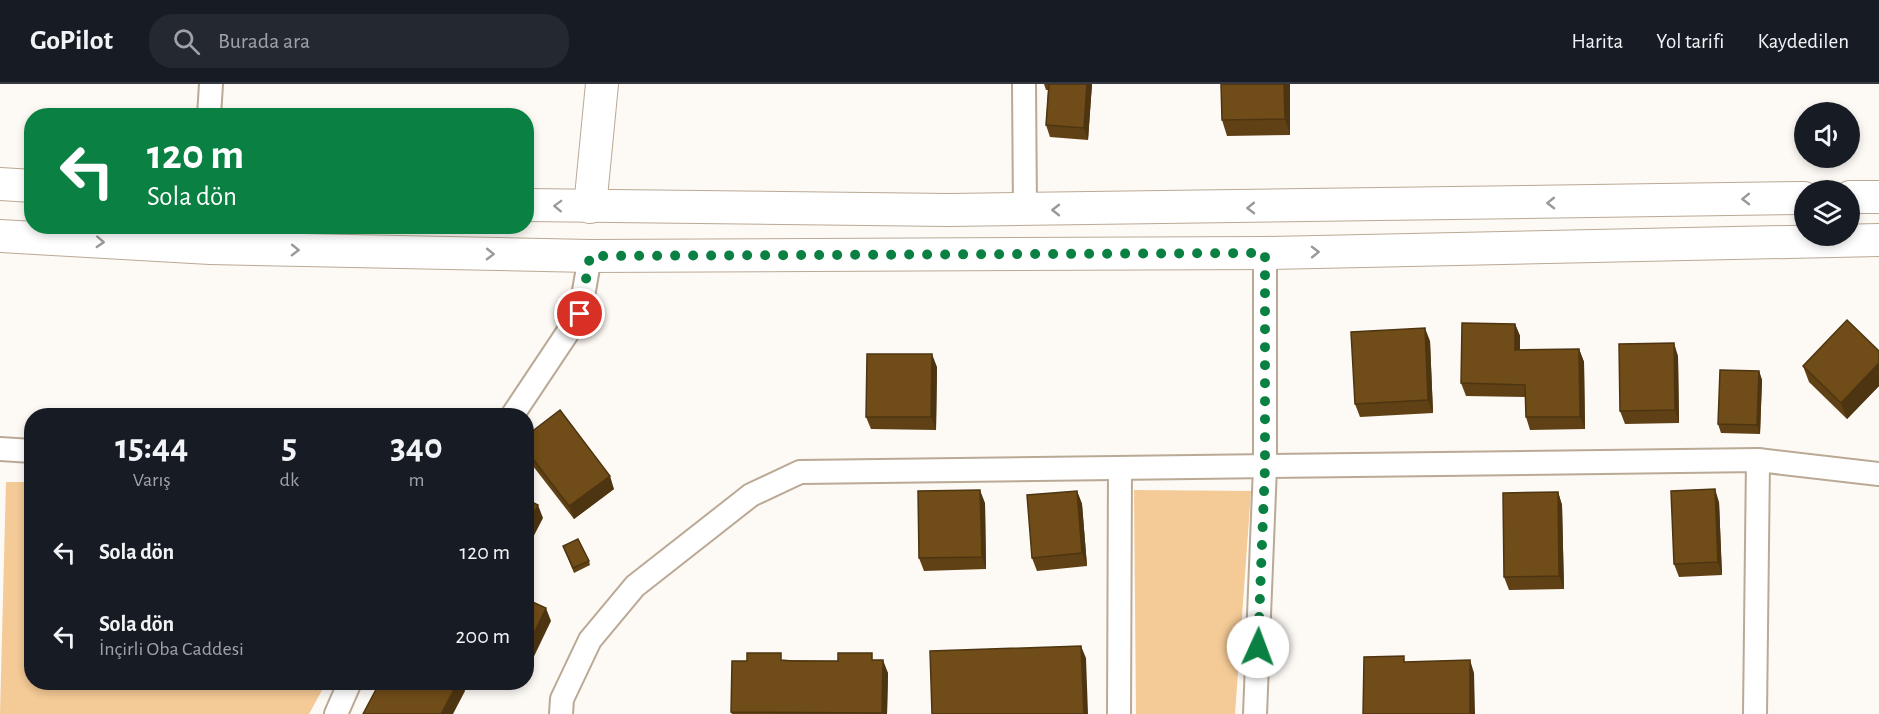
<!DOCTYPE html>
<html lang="tr">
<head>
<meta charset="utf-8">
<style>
	body { margin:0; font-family:"Alegreya Sans",sans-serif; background:#242831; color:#f1f3f6; height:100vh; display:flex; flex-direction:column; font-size:22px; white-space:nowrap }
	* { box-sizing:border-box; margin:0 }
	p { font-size:20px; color:#9ea1a6 }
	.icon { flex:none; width:33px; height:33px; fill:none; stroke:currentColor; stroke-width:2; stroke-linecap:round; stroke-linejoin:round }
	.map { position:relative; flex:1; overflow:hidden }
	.panel { position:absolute; left:24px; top:324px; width:510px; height:282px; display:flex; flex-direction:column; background:#171b24; border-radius:24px; box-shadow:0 3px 9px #0003 }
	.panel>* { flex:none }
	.guide { position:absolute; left:24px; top:24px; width:510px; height:126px; border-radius:24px; box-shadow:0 3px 9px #0003; background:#0b8043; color:#fff; overflow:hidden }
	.buttons { position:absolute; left:1794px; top:18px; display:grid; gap:12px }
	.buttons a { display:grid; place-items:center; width:66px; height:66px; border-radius:50%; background:#171b24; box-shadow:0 3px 9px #0003; font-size:30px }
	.pin { position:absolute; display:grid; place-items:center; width:51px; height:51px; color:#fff; margin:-26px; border:3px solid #fff; border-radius:50%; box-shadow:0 2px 6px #0007 }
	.me { position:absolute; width:66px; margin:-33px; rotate:2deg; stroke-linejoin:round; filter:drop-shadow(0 0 4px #0008) }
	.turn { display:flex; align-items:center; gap:21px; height:126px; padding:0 24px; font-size:27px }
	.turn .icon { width:78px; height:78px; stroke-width:2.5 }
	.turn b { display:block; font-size:42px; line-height:51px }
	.eta { display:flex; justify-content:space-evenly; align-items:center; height:102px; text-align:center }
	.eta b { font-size:36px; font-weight:700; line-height:42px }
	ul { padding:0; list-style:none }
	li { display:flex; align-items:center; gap:18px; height:84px; padding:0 24px }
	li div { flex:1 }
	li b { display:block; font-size:22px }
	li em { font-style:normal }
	header { display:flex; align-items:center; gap:36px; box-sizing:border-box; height:84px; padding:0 30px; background:#171b24; border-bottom:2px solid #363941 }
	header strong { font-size:28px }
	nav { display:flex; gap:33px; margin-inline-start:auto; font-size:21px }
	.search { width:420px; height:54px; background:#242831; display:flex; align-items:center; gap:15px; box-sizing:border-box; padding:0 21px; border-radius:24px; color:#9ea1a6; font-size:22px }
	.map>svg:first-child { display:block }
	.green { fill:#f4ca96 }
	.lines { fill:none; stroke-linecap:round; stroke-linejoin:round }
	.street-casing { stroke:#baa995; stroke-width:26 }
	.secondary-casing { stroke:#baa995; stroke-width:34 }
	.street { stroke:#fff; stroke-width:22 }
	.secondary { stroke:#fff; stroke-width:32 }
	.wall { fill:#604115 }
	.shaded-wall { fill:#4e3511 }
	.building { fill:#704c18; stroke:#4e3511; stroke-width:1.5 }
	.oneway { stroke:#9b9895 }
	.route { stroke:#0b8043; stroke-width:10; stroke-dasharray:0 18 }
</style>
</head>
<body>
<header>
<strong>GoPilot</strong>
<div class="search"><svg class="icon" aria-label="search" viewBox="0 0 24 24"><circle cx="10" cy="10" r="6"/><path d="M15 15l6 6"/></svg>Burada ara</div>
<nav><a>Harita</a><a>Yol tarifi</a><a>Kaydedilen</a></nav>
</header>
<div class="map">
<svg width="1879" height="630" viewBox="0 0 1879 630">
	<rect width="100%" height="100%" fill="#fdf9f5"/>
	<g class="green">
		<path d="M 6,398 L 31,398 L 32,598 L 326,599 L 309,630 L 0,630 Z"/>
		<path d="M 1134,406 L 1251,407 L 1235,630 L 1136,630 Z"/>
	</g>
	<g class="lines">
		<defs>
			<g id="street">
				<path d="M 1024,0 L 1025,126"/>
				<path d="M 209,32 L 211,0"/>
				<path d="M 512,332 L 580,230 L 590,172"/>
				<path d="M 0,365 L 32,367"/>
				<path d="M 336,630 L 350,598"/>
				<path d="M 561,630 L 562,615 L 590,556 L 635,502 L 751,411 L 800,388 L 1758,376 L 1879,390"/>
				<path d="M 1119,630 L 1120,386"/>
				<path d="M 1255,630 L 1265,383 L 1265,169"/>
				<path d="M 1755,630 L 1758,376"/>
			</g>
			<g id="secondary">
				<path d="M 0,100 L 32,102"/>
				<path d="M 1850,113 L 1879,113"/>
				<path d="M 526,121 L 949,126 L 1804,114"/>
				<path d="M 590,123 L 602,0"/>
				<path d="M 0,152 L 210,164 L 590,172 L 1265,169 L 1879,156"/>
			</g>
		</defs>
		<use href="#street" class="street-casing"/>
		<use href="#secondary" class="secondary-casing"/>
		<use href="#street" class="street"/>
		<use href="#secondary" class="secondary"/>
	</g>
	<g class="wall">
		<path d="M 1044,0 L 1092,0 L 1088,56 L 1050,53 L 1046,41 L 1048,6 L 1046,6 Z"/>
		<path d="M 1221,0 L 1290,0 L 1290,51 L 1227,52 L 1222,36 Z"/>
		<path d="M 1515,240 L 1520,252 L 1520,266 L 1579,265 L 1584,278 L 1585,345 L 1530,346 L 1526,333 L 1525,313 L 1466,312 L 1461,299 Z"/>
		<path d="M 1430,257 L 1433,329 L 1360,333 L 1355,320 Z"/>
		<path d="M 1879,267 L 1879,302 L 1847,335 L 1809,298 L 1803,282 Z"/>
		<path d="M 1678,272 L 1679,339 L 1625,340 L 1620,327 Z"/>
		<path d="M 937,283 L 936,346 L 871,345 L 866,333 Z"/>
		<path d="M 1759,287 L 1762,296 L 1760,350 L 1721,349 L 1718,340 Z"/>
		<path d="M 526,352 L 614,405 L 574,435 L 526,373 Z"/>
		<path d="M 1077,407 L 1082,420 L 1087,482 L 1037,487 L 1032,474 Z"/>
		<path d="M 1558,408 L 1562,421 L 1564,505 L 1509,506 L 1504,493 Z"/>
		<path d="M 1719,418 L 1722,491 L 1679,493 L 1674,480 Z"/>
		<path d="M 985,419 L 986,485 L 924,487 L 919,474 Z"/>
		<path d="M 563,462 L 589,477 L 590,481 L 574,489 Z"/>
		<path d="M 783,576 L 838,577 L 875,576 L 888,589 L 887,630 L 732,630 L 731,628 Z"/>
	</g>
	<g class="shaded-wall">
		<path d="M 1087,0 L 1092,0 L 1088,56 L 1084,44 Z"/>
		<path d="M 1284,0 L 1290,0 L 1290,51 L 1285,35 Z"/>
		<path d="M 1515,240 L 1520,252 L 1520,279 L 1515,266 Z"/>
		<path d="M 1425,244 L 1430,257 L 1433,329 L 1428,316 Z"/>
		<path d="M 1674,259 L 1678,272 L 1679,339 L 1675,326 Z"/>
		<path d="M 1579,265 L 1584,278 L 1585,345 L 1580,333 Z"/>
		<path d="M 932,270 L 937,283 L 936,346 L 931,333 Z"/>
		<path d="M 1879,279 L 1879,302 L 1847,335 L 1841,319 Z"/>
		<path d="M 1759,287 L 1762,296 L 1760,350 L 1757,341 Z"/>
		<path d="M 610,392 L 614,405 L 574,435 L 569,422 Z"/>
		<path d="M 1715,405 L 1719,418 L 1722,491 L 1718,478 Z"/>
		<path d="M 980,406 L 985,419 L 986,485 L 982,473 Z"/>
		<path d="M 1077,407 L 1082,420 L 1087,482 L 1082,469 Z"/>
		<path d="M 1558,408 L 1562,421 L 1564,505 L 1559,492 Z"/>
		<path d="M 538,421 L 543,434 L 526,467 L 526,445 Z"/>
		<path d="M 546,524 L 551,537 L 526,589 L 526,566 Z"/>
		<path d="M 1081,562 L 1086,574 L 1088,630 L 1084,630 Z"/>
		<path d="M 883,576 L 888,589 L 887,630 L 883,630 L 882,629 Z"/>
		<path d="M 1470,576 L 1474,589 L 1475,630 L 1470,630 Z"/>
		<path d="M 458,598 L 462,598 L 465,607 L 453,630 L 441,630 Z"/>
	</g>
	<g class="building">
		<path d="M 1049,0 L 1087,0 L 1084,44 L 1046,41 Z"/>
		<path d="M 1221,0 L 1284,0 L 1285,35 L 1222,36 Z"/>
		<path d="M 1847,236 L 1879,267 L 1879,279 L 1841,319 L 1803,282 Z"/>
		<path d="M 1462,239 L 1515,240 L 1515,266 L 1579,265 L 1580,333 L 1526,333 L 1525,301 L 1461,299 Z"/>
		<path d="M 1425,244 L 1428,316 L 1355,320 L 1351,248 Z"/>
		<path d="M 1674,259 L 1675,326 L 1620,327 L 1619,260 Z"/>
		<path d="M 867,270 L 932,270 L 931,333 L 866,333 Z"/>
		<path d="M 1720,286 L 1759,287 L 1757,341 L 1718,340 Z"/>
		<path d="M 560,326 L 610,392 L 569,422 L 526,366 L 526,352 Z"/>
		<path d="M 1715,405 L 1718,478 L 1674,480 L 1671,407 Z"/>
		<path d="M 980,406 L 982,473 L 919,474 L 918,407 Z"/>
		<path d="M 1077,407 L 1082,469 L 1032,474 L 1027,411 Z"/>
		<path d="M 1558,408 L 1559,492 L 1504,493 L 1503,409 Z"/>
		<path d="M 526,415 L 538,421 L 526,445 Z"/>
		<path d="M 578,455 L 589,477 L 573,484 L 563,462 Z"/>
		<path d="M 526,515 L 546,524 L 526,566 Z"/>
		<path d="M 1081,562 L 1084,630 L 932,630 L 930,567 Z"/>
		<path d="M 747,569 L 781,569 L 781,576 L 792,577 L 838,577 L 838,569 L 872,569 L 872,576 L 883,576 L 882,629 L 731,628 L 732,577 L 747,577 Z"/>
		<path d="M 1404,572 L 1404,578 L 1470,576 L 1470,630 L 1363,630 L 1364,573 Z"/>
		<path d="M 380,598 L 458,598 L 441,630 L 363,630 Z"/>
	</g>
	<defs><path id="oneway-chevron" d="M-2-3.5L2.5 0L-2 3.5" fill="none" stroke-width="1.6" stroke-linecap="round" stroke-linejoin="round" transform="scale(1.5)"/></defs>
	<g class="oneway">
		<use href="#oneway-chevron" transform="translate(1746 115) rotate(179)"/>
		<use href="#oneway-chevron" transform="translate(1551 119) rotate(179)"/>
		<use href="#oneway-chevron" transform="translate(558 122) rotate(-178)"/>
		<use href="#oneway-chevron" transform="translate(1251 124) rotate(179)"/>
		<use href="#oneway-chevron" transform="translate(1056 126) rotate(180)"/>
		<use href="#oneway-chevron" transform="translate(100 158) rotate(3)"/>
		<use href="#oneway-chevron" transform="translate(295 166) rotate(1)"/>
		<use href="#oneway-chevron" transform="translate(1315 168) rotate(-1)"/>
		<use href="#oneway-chevron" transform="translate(490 170) rotate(1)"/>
	</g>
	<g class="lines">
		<path class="route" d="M 580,230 L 590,172 L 1265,169 L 1265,383 L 1258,563"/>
	</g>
</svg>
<div class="buttons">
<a><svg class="icon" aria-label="sound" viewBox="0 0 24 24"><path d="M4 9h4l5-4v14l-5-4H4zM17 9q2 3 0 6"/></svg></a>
<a><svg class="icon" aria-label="layers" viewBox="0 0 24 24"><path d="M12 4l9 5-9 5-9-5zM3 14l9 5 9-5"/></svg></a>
</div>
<div class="pin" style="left:580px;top:230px;background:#d93025"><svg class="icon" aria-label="arrive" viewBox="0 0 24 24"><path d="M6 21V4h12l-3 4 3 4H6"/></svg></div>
<svg class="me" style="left:1258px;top:563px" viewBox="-20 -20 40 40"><circle r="19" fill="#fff"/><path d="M0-13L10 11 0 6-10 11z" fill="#0b8043"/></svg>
<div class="guide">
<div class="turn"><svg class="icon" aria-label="left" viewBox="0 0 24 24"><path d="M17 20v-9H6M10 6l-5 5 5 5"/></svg><div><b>120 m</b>Sola dön</div></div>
</div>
<section class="panel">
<div class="eta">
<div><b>15:44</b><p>Varış</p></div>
<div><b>5</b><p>dk</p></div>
<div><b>340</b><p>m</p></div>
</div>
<ul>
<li><svg class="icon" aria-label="left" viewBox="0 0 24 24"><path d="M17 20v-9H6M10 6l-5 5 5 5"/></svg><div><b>Sola dön</b></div><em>120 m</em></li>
<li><svg class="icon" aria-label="left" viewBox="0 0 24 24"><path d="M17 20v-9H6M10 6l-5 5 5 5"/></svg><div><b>Sola dön</b><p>İnçirli Oba Caddesi</p></div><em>200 m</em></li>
</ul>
</section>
</div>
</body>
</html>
